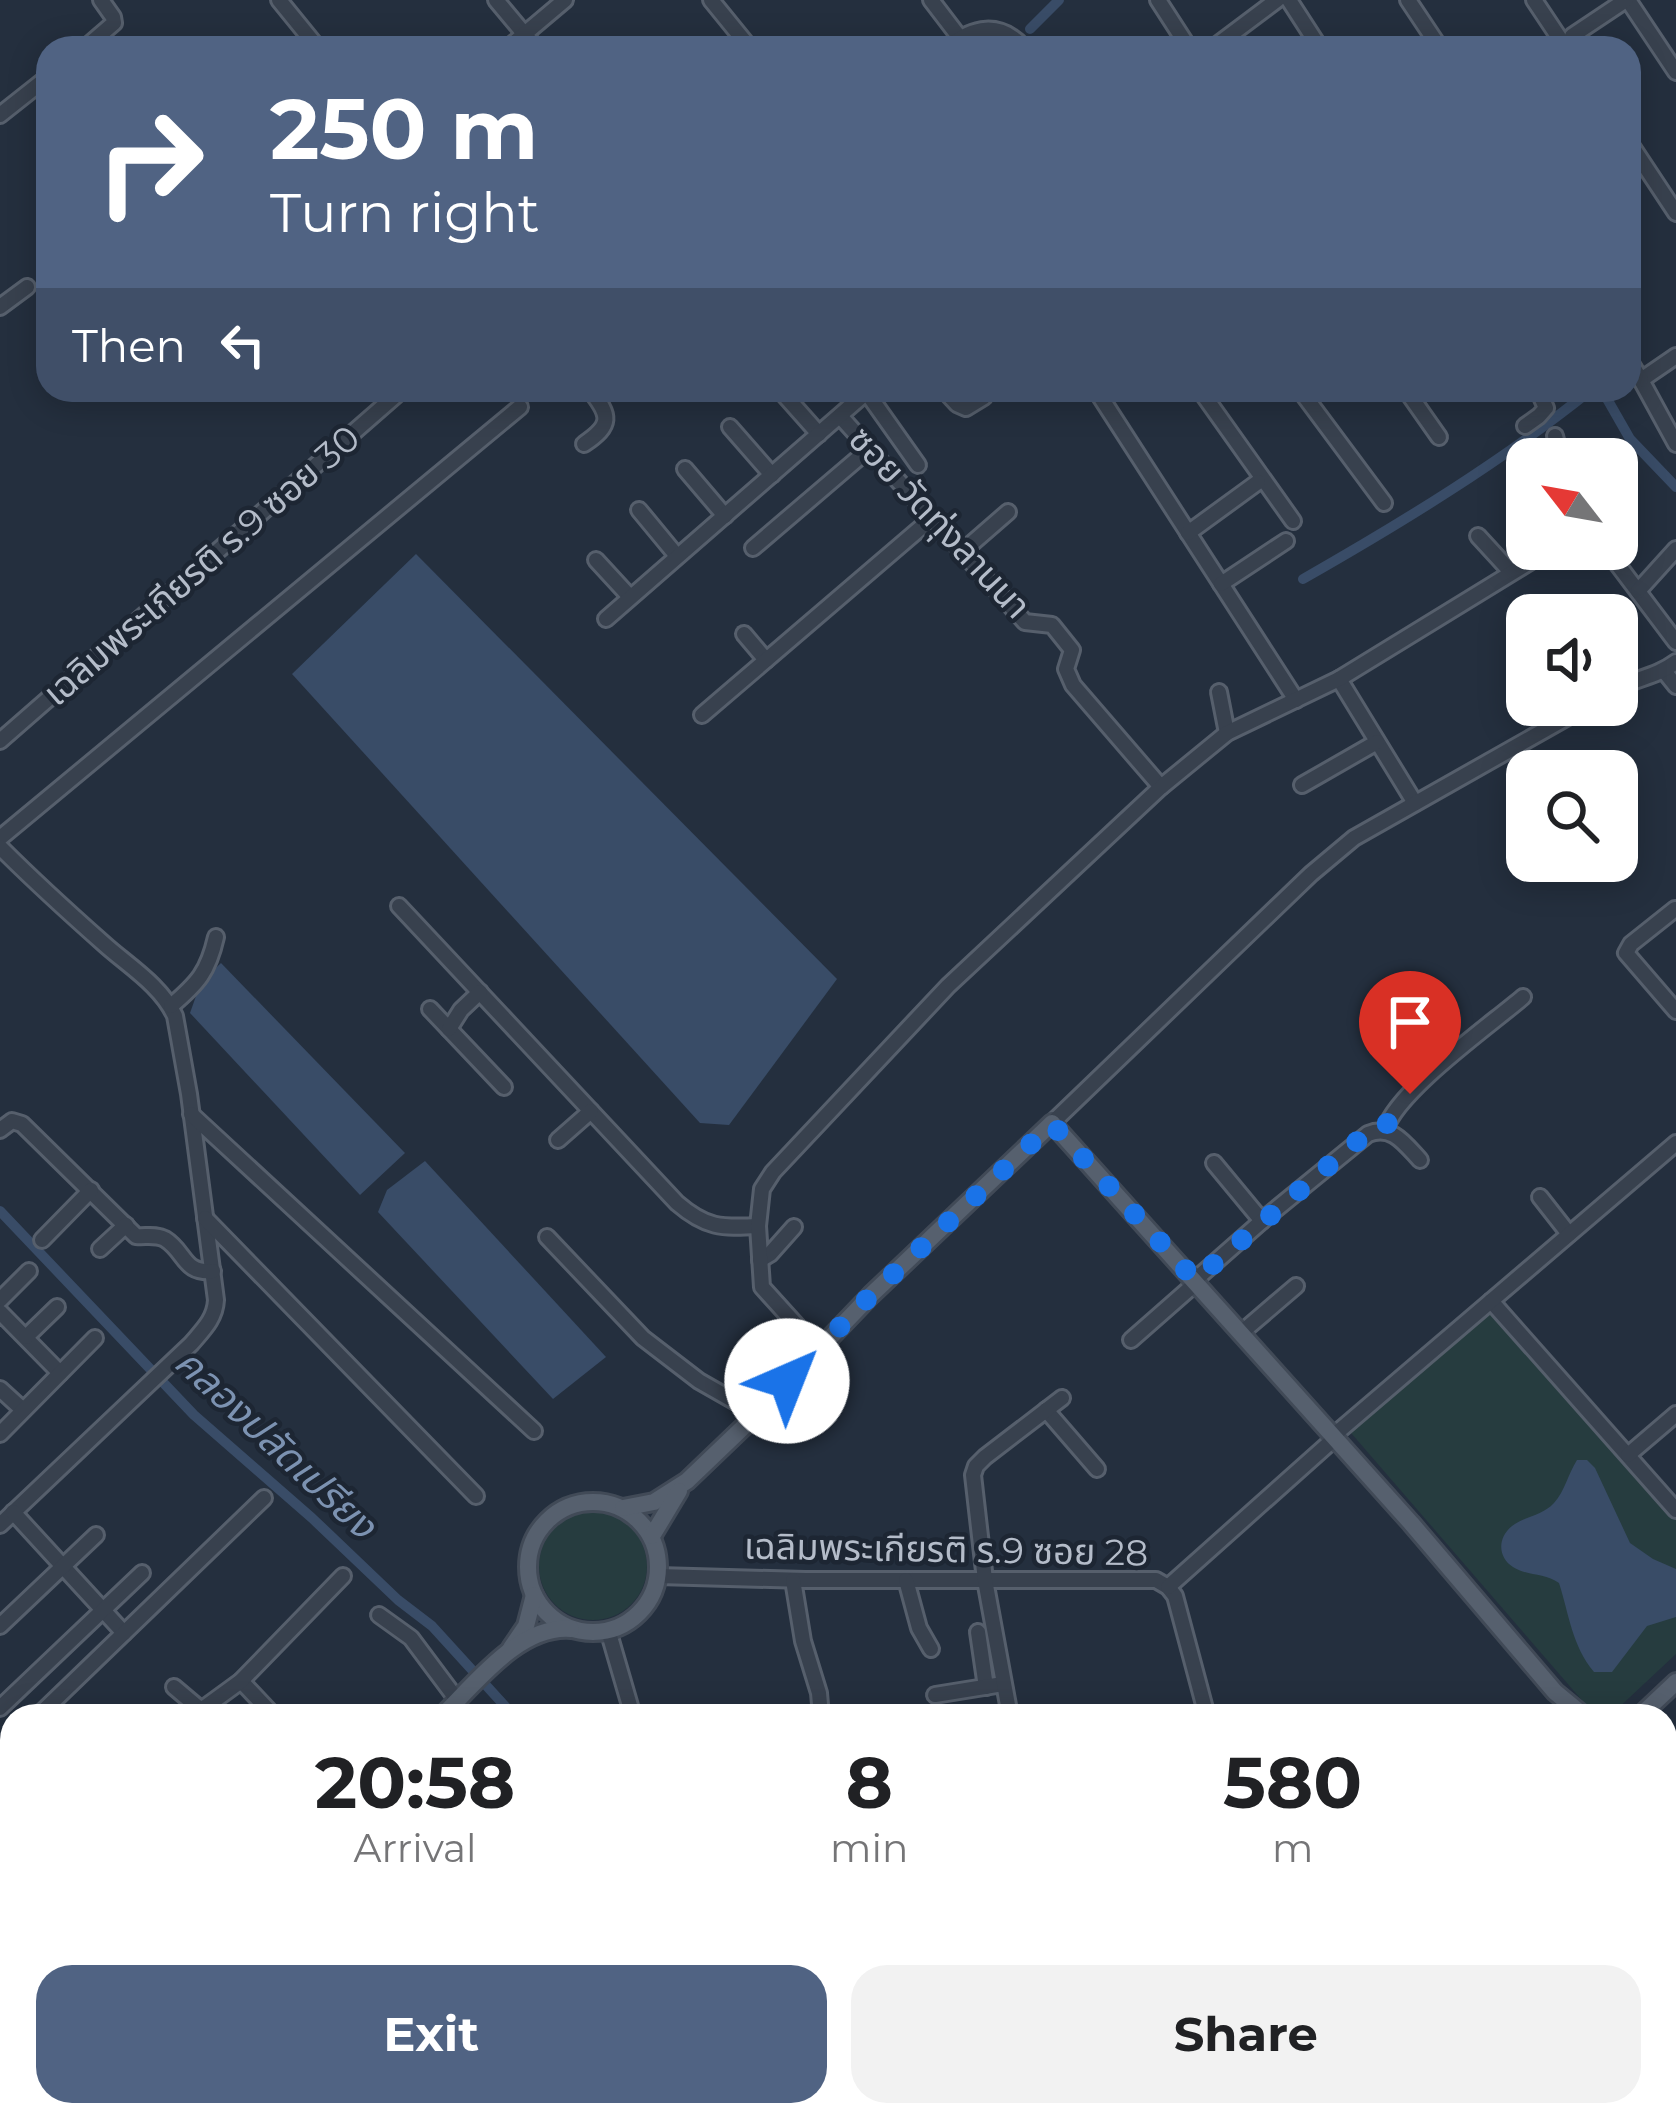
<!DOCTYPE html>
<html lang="en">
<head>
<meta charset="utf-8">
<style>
	body { margin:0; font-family:Montserrat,"Noto Sans Thai",sans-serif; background:#f2f2f2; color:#202124; height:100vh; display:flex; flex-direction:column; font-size:45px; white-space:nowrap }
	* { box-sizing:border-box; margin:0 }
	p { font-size:39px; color:#757577 }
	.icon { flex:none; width:66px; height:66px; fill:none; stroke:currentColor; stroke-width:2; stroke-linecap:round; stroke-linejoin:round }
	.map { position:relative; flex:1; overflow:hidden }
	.panel { position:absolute; left:0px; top:1704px; width:1677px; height:423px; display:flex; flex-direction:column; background:#fff; border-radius:36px 36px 0 0; box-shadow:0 6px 30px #0003 }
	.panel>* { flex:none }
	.top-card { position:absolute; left:36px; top:36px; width:1605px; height:366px; border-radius:36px; box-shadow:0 6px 30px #0003; background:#506383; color:#fff; overflow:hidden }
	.needle { width:78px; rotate:301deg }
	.buttons { position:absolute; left:1506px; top:438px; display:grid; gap:24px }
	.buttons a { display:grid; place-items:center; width:132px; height:132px; border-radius:24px; background:#fff; box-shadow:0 6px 30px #0003; font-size:60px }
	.pin { position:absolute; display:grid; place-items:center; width:102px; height:102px; color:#fff; margin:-123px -51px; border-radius:50% 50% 50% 0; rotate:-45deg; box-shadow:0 0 12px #0007 }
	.pin .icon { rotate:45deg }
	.me { position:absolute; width:132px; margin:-66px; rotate:44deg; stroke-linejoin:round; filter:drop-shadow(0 0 9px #0008) }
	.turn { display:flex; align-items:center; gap:42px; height:252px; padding:0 36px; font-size:54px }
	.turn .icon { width:156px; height:156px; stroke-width:2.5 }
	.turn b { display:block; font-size:84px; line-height:102px }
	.then { display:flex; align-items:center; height:114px; padding:0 36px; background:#0003; gap:24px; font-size:45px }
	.eta { display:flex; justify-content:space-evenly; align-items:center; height:204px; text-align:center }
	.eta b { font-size:72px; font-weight:700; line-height:84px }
	.button { display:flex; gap:24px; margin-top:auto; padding:24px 36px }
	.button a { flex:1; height:138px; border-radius:36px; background:#506383; color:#fff; font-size:48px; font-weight:700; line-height:138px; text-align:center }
	.button a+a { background:#f2f2f2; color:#202124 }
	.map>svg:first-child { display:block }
	.green { fill:#263c3f }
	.water { fill:#394c67 }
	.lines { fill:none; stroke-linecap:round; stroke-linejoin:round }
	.canal { stroke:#394c67; stroke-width:10 }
	.minor-casing { stroke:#565f6c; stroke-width:20 }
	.major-casing { stroke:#414a57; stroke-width:22 }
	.minor { stroke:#38414e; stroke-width:14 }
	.major { stroke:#56606e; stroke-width:16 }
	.route { stroke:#1a73e8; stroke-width:21; stroke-dasharray:0 37.8 }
	.labels { text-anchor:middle; stroke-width:9; stroke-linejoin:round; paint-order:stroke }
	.street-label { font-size:36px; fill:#b4bcc9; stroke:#1d2633 }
	.water-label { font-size:39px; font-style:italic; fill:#7c92b1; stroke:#1d2633 }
</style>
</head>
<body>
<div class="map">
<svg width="1676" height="2125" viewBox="0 0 1676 2125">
	<rect width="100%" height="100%" fill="#242f3e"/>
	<g class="green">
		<path d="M 1489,1304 L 1676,1520 L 1676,1654 L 1613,1713 L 1586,1705 L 1345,1426 Z"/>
		<circle cx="593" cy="1566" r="54"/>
	</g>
	<g class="water">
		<path d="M 416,554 L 837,979 L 729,1125 L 700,1123 L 292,674 Z"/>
		<path d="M 221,963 L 405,1153 L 360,1195 L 190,1013 L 201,982 Z"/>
		<path d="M 425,1161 L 606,1357 L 553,1399 L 378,1212 L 387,1190 Z"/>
		<path d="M 1577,1460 L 1587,1460 L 1595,1468 L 1630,1543 L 1653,1559 L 1676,1569 L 1676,1617 L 1647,1626 L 1612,1672 L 1594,1672 C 1572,1646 1569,1614 1559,1583 C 1545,1573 1527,1576 1513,1567 C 1498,1558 1497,1538 1512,1526 C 1525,1516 1542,1516 1554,1503 C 1565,1491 1568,1474 1577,1460 Z"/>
	</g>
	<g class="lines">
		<g class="canal">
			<path d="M 1030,29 L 1059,0"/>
			<path d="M 1602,390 L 1630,439 L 1676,487"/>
			<path d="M 1303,579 C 1403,522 1501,462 1591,390"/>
			<path d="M 0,1211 L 194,1415 L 312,1518 L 398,1600 L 432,1626 L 514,1716"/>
			<path d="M 638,2115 L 643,2125"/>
		</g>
		<defs>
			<g id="minor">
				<path d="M 279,0 L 318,48"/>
				<path d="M 496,0 L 536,48"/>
				<path d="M 711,0 L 750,48"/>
				<path d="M 931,0 L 960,38"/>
				<path d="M 1158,0 L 1189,48"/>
				<path d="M 1289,0 L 1320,48"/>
				<path d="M 1408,0 L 1440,48"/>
				<path d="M 1534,0 L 1566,48"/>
				<path d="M 1628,0 L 1676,72"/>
				<path d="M 1572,36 L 1626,0"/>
				<path d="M 85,48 L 114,23 L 113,17 L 101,0"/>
				<path d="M 508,48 L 565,0"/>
				<path d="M 947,48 C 973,26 1000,21 1024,48"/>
				<path d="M 1213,48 L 1277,0"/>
				<path d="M 0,115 L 48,77"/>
				<path d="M 1629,142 L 1676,213"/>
				<path d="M 0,307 L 27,287"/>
				<path d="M 1676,356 L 1641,380 L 1676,444"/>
				<path d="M 1629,360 L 1641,380"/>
				<path d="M 780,390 L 819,434"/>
				<path d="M 865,390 L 918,465"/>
				<path d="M 944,390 L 957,404 L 966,408 L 984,397"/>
				<path d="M 1096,390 L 1296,700"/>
				<path d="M 1200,390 L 1293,521"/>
				<path d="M 1300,390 L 1384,503"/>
				<path d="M 1406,390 L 1439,437"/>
				<path d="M 840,416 L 1025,622 L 1052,625 L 1072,650 L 1066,669 L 1073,685 L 1161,787"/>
				<path d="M 1525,426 L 1539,416 L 1546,408 L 1538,390"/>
				<path d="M 730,427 L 772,475"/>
				<path d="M 1555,436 L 1561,459"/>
				<path d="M 584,444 C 612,425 611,416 590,390"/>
				<path d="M 685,469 L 725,516"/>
				<path d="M 639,510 L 677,556"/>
				<path d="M 1188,533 L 1258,482"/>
				<path d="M 1478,536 L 1511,572"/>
				<path d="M 753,548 L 869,449"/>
				<path d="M 1606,549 L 1676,642"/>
				<path d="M 962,552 L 1008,512"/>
				<path d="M 596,560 L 630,597"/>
				<path d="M 1221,584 L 1286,541"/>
				<path d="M 1638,591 L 1676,549"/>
				<path d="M 606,619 L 869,390"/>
				<path d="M 744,634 L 766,660"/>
				<path d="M 1664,671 L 1676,686"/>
				<path d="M 1339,679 L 1415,803"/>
				<path d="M 1617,689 C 1638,677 1654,678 1676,662"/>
				<path d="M 1219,692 L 1227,733"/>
				<path d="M 702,715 L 931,519"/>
				<path d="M 0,741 L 402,390"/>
				<path d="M 1302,785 L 1377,742"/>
				<path d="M 0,838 L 520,407"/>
				<path d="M 0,847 C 33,880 68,912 103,943 C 127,965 161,985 175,1016 L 189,1094 L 216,1300 C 215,1319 203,1330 191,1344 L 0,1525"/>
				<path d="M 399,906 L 677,1203 C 706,1228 721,1228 758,1226"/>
				<path d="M 1675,909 L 1631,944 L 1626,953 L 1676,1011"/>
				<path d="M 171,1006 C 198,983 208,972 216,937"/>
				<path d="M 430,1009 L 504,1087"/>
				<path d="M 449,1029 L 461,1010 L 480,992"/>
				<path d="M 191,1114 L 534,1431"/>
				<path d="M 1052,1123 L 1311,874 L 1354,838 L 1589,705"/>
				<path d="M 0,1130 L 12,1121 L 22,1124 L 136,1236 C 145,1237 156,1234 165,1239 C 186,1252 183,1274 213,1271"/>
				<path d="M 1385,1130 C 1397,1091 1489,1026 1523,997"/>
				<path d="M 558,1140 L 591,1111"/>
				<path d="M 1214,1163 L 1262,1221"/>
				<path d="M 1540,1197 L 1569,1234"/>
				<path d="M 205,1218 L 476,1496"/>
				<path d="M 547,1237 L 643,1338 L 699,1381 L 757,1414"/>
				<path d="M 42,1240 L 91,1190"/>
				<path d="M 100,1249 L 126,1225"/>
				<path d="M 760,1260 L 770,1254 L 794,1227"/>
				<path d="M 1195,1280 L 1270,1214 L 1368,1134 C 1392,1124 1405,1144 1420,1160"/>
				<path d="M 0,1300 L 29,1271"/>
				<path d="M 1491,1301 L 1676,1510"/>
				<path d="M 0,1312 L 60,1373"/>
				<path d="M 1241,1333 L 1296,1286"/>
				<path d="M 26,1337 L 57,1307"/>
				<path d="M 1131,1340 L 1197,1282"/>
				<path d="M 818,1349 L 762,1287 L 758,1226 L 762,1189 L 773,1172 L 948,986 L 1161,787 L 1227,733 L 1339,679 L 1551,549"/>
				<path d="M 0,1389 L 23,1410"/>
				<path d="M 1046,1410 L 1097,1469"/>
				<path d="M 0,1434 L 95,1338"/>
				<path d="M 1333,1436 L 1676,1143"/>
				<path d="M 1628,1455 L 1676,1414"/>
				<path d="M 13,1512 L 124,1633"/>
				<path d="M 658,1576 L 805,1580 L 1156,1580 L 1168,1587 L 1175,1596 L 1207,1716"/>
				<path d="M 793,1580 L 803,1641 L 819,1693 L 821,1716"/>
				<path d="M 906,1580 L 919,1628 L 931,1649"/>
				<path d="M 1168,1587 L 1335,1438"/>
				<path d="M 379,1615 L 411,1638 L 458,1701"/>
				<path d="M 0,1626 L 96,1535"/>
				<path d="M 608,1630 L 633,1716"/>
				<path d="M 978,1632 L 986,1687"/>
				<path d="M 241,1681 L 274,1716"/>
				<path d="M 174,1687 L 200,1709"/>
				<path d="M 935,1695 L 1003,1684"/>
				<path d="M 0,1708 L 142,1573"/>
				<path d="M 38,1716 L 264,1498"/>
				<path d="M 193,1716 L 241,1681 L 343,1576"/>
				<path d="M 1010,1716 L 985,1580 L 973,1475 L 976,1466 L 985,1457 L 1062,1398"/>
				<path d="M 0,1753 L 12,1741"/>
				<path d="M 1665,1796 L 1676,1808"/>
				<path d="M 1665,1974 L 1670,1969"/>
				<path d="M 1665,2055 L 1676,2045"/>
				<path d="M 1665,2108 L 1676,2120"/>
				<path d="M 129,2115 L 136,2125"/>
				<path d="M 531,2115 L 538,2125"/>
				<path d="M 982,2115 L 985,2125"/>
				<path d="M 1228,2115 L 1237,2125"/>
				<path d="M 310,2125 L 324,2115"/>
				<path d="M 402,2125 L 416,2115"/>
				<path d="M 510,2125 L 524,2115"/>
				<path d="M 765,2125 L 774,2117"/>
				<path d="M 1199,2125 L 1210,2115"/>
				<path d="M 1516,2125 L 1527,2115"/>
			</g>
			<g id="major">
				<circle cx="593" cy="1567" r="65"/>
				<path d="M 623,1508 L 654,1502 L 687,1481 L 757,1414 L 871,1295 L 1052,1123 L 1411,1523 L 1555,1692 L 1584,1716"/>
				<path d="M 652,1536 L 679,1491"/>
				<path d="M 511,1648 L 526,1626 L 534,1595"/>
				<path d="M 442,1716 C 476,1683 519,1625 571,1629"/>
				<path d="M 1640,1716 L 1676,1682"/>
				<path d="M 0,1975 L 12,1970"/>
			</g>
		</defs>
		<use href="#minor" class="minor-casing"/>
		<use href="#major" class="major-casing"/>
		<use href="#minor" class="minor"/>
		<use href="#major" class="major"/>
	</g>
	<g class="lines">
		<path class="route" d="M 787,1381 L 871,1295 L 1052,1124 L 1195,1280 L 1355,1143 L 1368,1134 L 1385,1130 L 1389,1118 L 1410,1094"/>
	</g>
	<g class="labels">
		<g class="street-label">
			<text transform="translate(940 522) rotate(47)" y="13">ซอย วัดทุ่งลานนา</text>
			<text transform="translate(201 565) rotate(-41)" y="13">เฉลิมพระเกียรติ ร.9 ซอย 30</text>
			<text transform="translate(946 1549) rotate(1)" y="13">เฉลิมพระเกียรติ ร.9 ซอย 28</text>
		</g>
		<g class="water-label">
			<text transform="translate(276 1443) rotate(43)" y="14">คลองปลัดเปรียง</text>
		</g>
	</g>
</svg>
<div class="buttons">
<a><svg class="needle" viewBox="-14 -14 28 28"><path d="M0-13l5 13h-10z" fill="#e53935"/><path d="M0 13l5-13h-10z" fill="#757577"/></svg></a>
<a><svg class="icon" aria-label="sound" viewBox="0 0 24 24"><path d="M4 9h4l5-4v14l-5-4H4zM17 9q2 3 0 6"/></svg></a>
<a><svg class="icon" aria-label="search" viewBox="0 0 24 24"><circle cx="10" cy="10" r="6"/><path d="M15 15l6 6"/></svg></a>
</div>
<div class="pin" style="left:1410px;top:1094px;background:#d93025"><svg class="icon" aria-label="arrive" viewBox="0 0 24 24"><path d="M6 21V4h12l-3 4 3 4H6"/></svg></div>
<svg class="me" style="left:787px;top:1381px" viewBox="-20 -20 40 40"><circle r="19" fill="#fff"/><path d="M0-13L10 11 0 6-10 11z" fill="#1a73e8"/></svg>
<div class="top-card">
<div class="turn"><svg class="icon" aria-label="right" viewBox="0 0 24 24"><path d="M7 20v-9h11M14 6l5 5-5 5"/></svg><div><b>250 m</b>Turn right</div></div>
<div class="then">Then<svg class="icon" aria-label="left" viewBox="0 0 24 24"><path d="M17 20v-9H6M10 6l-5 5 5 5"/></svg></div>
</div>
<section class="panel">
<div class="eta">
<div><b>20:58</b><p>Arrival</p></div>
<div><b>8</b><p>min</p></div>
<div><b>580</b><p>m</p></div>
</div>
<div class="button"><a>Exit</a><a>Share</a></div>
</section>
</div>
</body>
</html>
